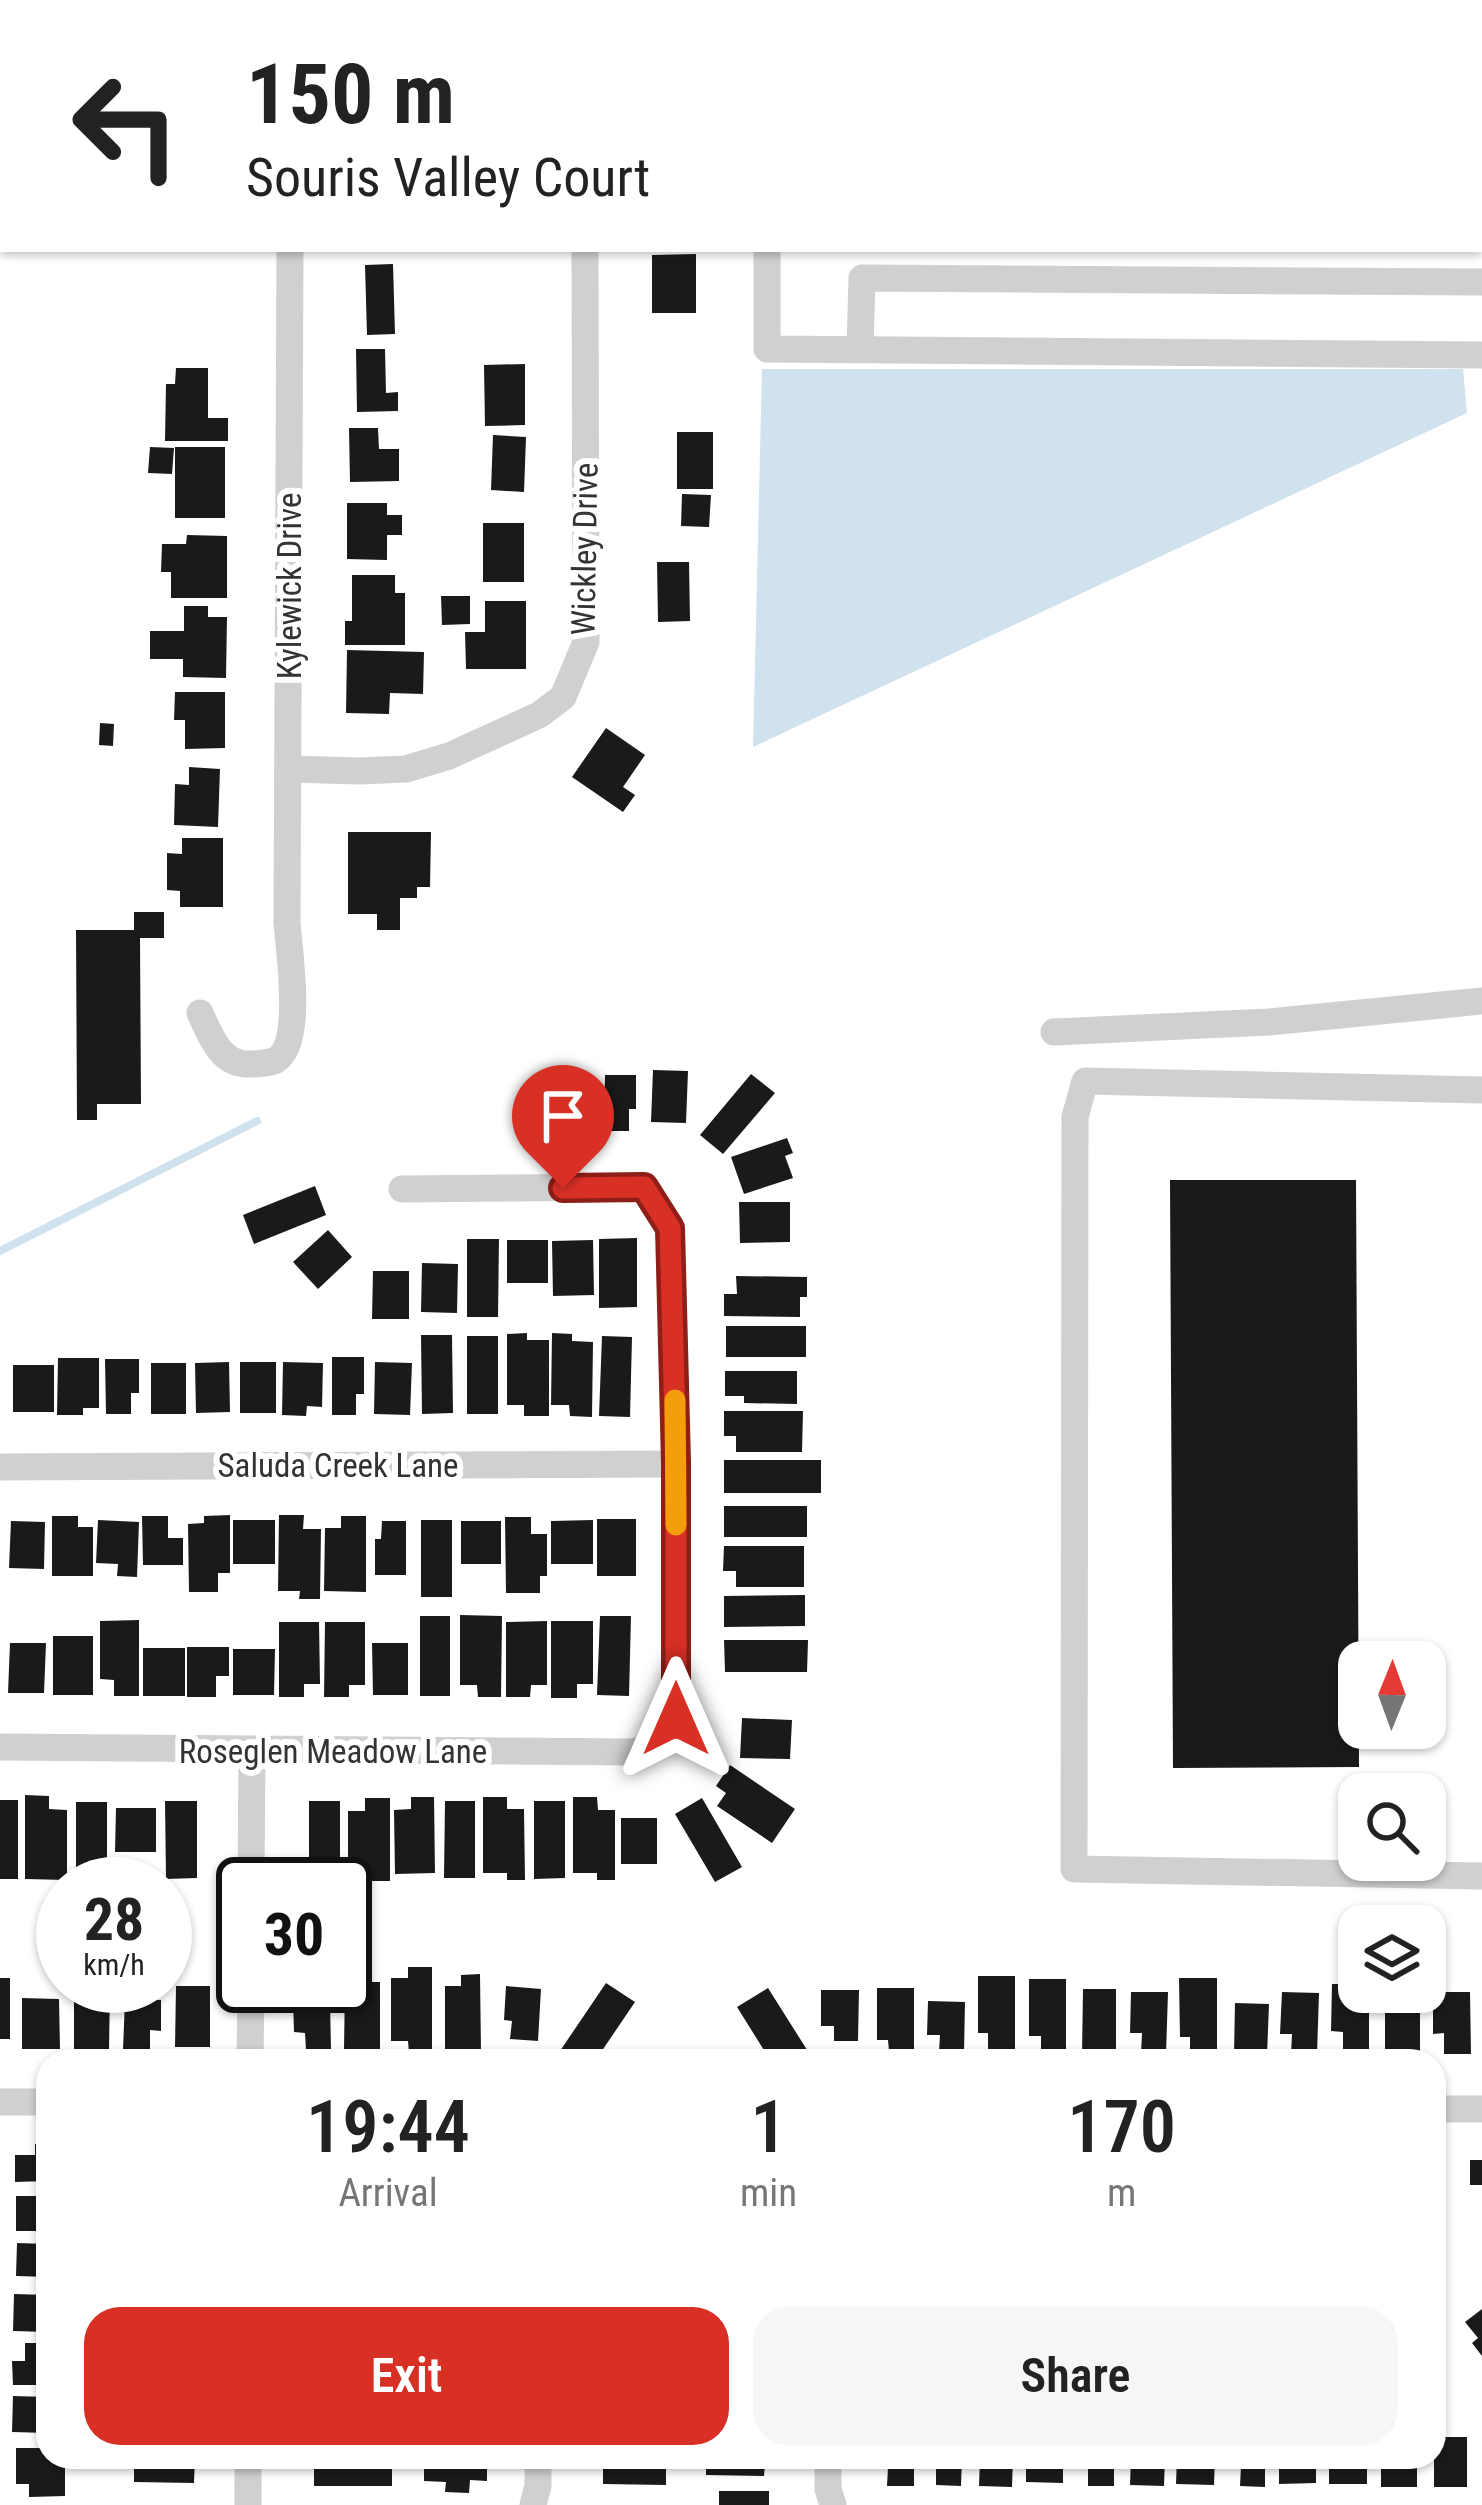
<!DOCTYPE html>
<html lang="en">
<head>
<meta charset="utf-8">
<style>
	body { margin:0; font-family:"Roboto Condensed",sans-serif; background:#f6f6f6; color:#222; height:100vh; display:flex; flex-direction:column; font-size:45px; white-space:nowrap }
	* { box-sizing:border-box; margin:0 }
	p { font-size:39px; color:#767676 }
	.icon { flex:none; width:66px; height:66px; fill:none; stroke:currentColor; stroke-width:2; stroke-linecap:round; stroke-linejoin:round }
	.map { position:relative; flex:1; overflow:hidden }
	.panel { position:absolute; left:36px; top:2049px; width:1410px; height:420px; display:flex; flex-direction:column; background:#fff; border-radius:36px; box-shadow:0 3px 9px #0004 }
	.panel>* { flex:none }
	.hud { position:absolute; left:0px; top:0px; width:1482px; height:252px; box-shadow:0 3px 9px #0004; background:#fff; color:#222; overflow:hidden }
	.needle { width:78px; rotate:1deg }
	.tools { position:absolute; left:1338px; top:1641px; display:grid; gap:24px }
	.tools a { display:grid; place-items:center; width:108px; height:108px; border-radius:24px; background:#fff; box-shadow:0 3px 9px #0004; font-size:60px }
	.speed { position:absolute; left:36px; top:1857px; display:flex; gap:24px; font-size:60px; font-weight:700; text-align:center }
	.speed>* { display:grid; place-content:center; width:156px; height:156px; border-radius:50%; background:#fff; box-shadow:0 3px 9px #0004; line-height:1 }
	.speed small { font-size:30px; font-weight:400 }
	.speed .limit { border:6px solid #111; border-radius:18px; background:#fff; color:#111 }
	.pin { position:absolute; display:grid; place-items:center; width:102px; height:102px; color:#fff; margin:-123px -51px; border-radius:50% 50% 50% 0; rotate:-45deg; box-shadow:0 0 12px #0007 }
	.pin .icon { rotate:45deg }
	.me { position:absolute; width:132px; margin:-66px; rotate:0deg; stroke-linejoin:round; filter:drop-shadow(0 0 9px #0008) }
	.turn { display:flex; align-items:center; gap:42px; height:252px; padding:0 48px; font-size:54px }
	.turn .icon { width:156px; height:156px; stroke-width:2.5 }
	.turn b { display:block; font-size:84px; line-height:102px }
	.eta { display:flex; justify-content:space-evenly; align-items:center; height:204px; text-align:center }
	.eta b { font-size:72px; font-weight:600; line-height:84px }
	.cta { display:flex; gap:24px; margin-top:auto; padding:24px 48px }
	.cta a { flex:1; height:138px; border-radius:36px; background:#d93025; color:#fff; font-size:48px; font-weight:600; line-height:138px; text-align:center }
	.cta a+a { background:#f6f6f6; color:#222 }
	.map>svg:first-child { display:block }
	.water { fill:#cfe2ee }
	.lines { fill:none; stroke-linecap:round; stroke-linejoin:round }
	.stream { stroke:#cfe2ee; stroke-width:8 }
	.building { fill:#1a1a1a }
	.minor { stroke:#d0d0d0; stroke-width:27 }
	.route-casing { stroke:#8d1f18; stroke-width:30 }
	.route { stroke:#d93025; stroke-width:21 }
	.slow { stroke:#f59e0b; stroke-width:21 }
	.labels { text-anchor:middle; stroke-width:12; stroke-linejoin:round; paint-order:stroke }
	.street-label { font-size:33px; fill:#333; stroke:#fff }
</style>
</head>
<body>
<div class="map">
<svg width="1482" height="2505" viewBox="0 0 1482 2505">
	<rect width="100%" height="100%" fill="#fff"/>
	<path class="water" d="M 762,369 L 1463,369 L 1467,413 L 753,747 Z"/>
	<g class="lines">
		<path class="stream" d="M 0,1251 L 257,1121"/>
	</g>
	<g class="building">
		<path d="M 696,254 L 696,313 L 652,313 L 652,255 Z"/>
		<path d="M 393,264 L 395,334 L 367,335 L 365,265 Z"/>
		<path d="M 356,349 L 385,349 L 386,393 L 398,392 L 398,411 L 357,412 Z"/>
		<path d="M 525,364 L 525,425 L 485,426 L 484,365 Z"/>
		<path d="M 176,368 L 208,368 L 208,418 L 228,418 L 228,441 L 165,441 L 166,384 L 175,384 Z"/>
		<path d="M 349,428 L 378,428 L 379,449 L 399,449 L 399,481 L 350,482 Z"/>
		<rect x="677" y="432" width="36" height="57"/>
		<path d="M 493,435 L 526,437 L 524,492 L 491,490 Z"/>
		<path d="M 150,447 L 174,448 L 172,474 L 148,473 Z"/>
		<rect x="175" y="447" width="50" height="71"/>
		<path d="M 682,494 L 711,495 L 709,527 L 681,526 Z"/>
		<path d="M 347,503 L 387,503 L 387,515 L 402,515 L 402,535 L 387,535 L 387,560 L 347,559 Z"/>
		<rect x="483" y="523" width="41" height="59"/>
		<path d="M 187,535 L 227,536 L 227,598 L 171,598 L 171,572 L 161,572 L 162,544 L 186,544 Z"/>
		<path d="M 657,562 L 689,562 L 690,621 L 658,622 Z"/>
		<path d="M 352,575 L 395,575 L 395,593 L 405,593 L 405,645 L 345,645 L 345,621 L 352,621 Z"/>
		<path d="M 441,596 L 470,596 L 470,624 L 442,625 Z"/>
		<path d="M 485,601 L 526,601 L 526,669 L 466,669 L 465,632 L 485,632 Z"/>
		<path d="M 184,606 L 208,606 L 208,617 L 227,617 L 226,678 L 183,677 L 183,659 L 150,659 L 150,631 L 184,631 Z"/>
		<path d="M 347,650 L 424,652 L 423,694 L 390,693 L 389,714 L 346,713 Z"/>
		<path d="M 175,692 L 225,692 L 225,748 L 185,749 L 185,720 L 174,720 Z"/>
		<path d="M 100,723 L 114,724 L 113,746 L 99,745 Z"/>
		<path d="M 606,728 L 645,755 L 623,787 L 635,795 L 623,812 L 572,777 Z"/>
		<path d="M 189,767 L 220,769 L 218,827 L 174,825 L 175,784 L 189,785 Z"/>
		<path d="M 348,832 L 431,832 L 430,887 L 417,887 L 417,898 L 400,898 L 400,930 L 377,930 L 377,914 L 348,914 Z"/>
		<path d="M 182,838 L 223,838 L 223,907 L 180,907 L 180,891 L 167,890 L 167,853 L 182,854 Z"/>
		<path d="M 134,912 L 164,912 L 164,938 L 140,938 L 141,1104 L 97,1104 L 97,1120 L 77,1120 L 76,930 L 134,930 Z"/>
		<path d="M 653,1070 L 688,1071 L 686,1123 L 651,1122 Z"/>
		<path d="M 751,1074 L 775,1093 L 723,1154 L 700,1135 Z"/>
		<path d="M 605,1075 L 636,1075 L 636,1109 L 629,1109 L 629,1131 L 604,1131 Z"/>
		<path d="M 561,1076 L 591,1077 L 589,1135 L 559,1134 Z"/>
		<path d="M 787,1138 L 793,1153 L 785,1156 L 793,1178 L 744,1194 L 731,1157 Z"/>
		<path d="M 1170,1180 L 1356,1180 L 1359,1767 L 1173,1768 Z"/>
		<path d="M 315,1186 L 326,1215 L 254,1244 L 243,1215 Z"/>
		<path d="M 739,1202 L 790,1202 L 790,1242 L 740,1243 Z"/>
		<path d="M 328,1230 L 352,1257 L 318,1289 L 293,1262 Z"/>
		<path d="M 637,1238 L 637,1307 L 599,1308 L 599,1239 Z"/>
		<path d="M 467,1239 L 499,1239 L 498,1317 L 467,1317 Z"/>
		<rect x="507" y="1240" width="41" height="43"/>
		<path d="M 593,1240 L 594,1295 L 553,1296 L 552,1241 Z"/>
		<path d="M 422,1263 L 458,1264 L 457,1313 L 421,1312 Z"/>
		<path d="M 373,1271 L 409,1271 L 409,1319 L 372,1319 Z"/>
		<path d="M 736,1276 L 807,1277 L 807,1297 L 800,1297 L 800,1317 L 724,1316 L 724,1294 L 737,1294 Z"/>
		<rect x="726" y="1326" width="80" height="31"/>
		<path d="M 527,1333 L 527,1340 L 549,1340 L 549,1416 L 524,1416 L 524,1405 L 507,1405 L 507,1334 Z"/>
		<path d="M 552,1333 L 572,1334 L 572,1341 L 593,1342 L 592,1417 L 570,1416 L 569,1405 L 551,1405 Z"/>
		<path d="M 421,1335 L 452,1335 L 453,1413 L 422,1414 Z"/>
		<rect x="467" y="1336" width="31" height="78"/>
		<path d="M 602,1336 L 632,1337 L 630,1417 L 599,1416 Z"/>
		<path d="M 332,1357 L 364,1357 L 364,1394 L 356,1394 L 356,1415 L 332,1415 Z"/>
		<path d="M 58,1358 L 99,1358 L 99,1408 L 83,1408 L 83,1415 L 57,1415 Z"/>
		<path d="M 105,1359 L 139,1359 L 139,1393 L 131,1393 L 131,1414 L 106,1414 Z"/>
		<path d="M 229,1362 L 230,1412 L 196,1413 L 195,1363 Z"/>
		<rect x="240" y="1362" width="36" height="51"/>
		<path d="M 283,1362 L 323,1363 L 322,1407 L 307,1406 L 306,1416 L 282,1415 Z"/>
		<path d="M 375,1362 L 412,1363 L 410,1415 L 374,1414 Z"/>
		<rect x="151" y="1363" width="35" height="51"/>
		<rect x="13" y="1365" width="41" height="47"/>
		<path d="M 725,1371 L 797,1371 L 797,1404 L 744,1403 L 744,1396 L 725,1396 Z"/>
		<path d="M 724,1411 L 803,1411 L 802,1452 L 736,1452 L 736,1436 L 724,1436 Z"/>
		<rect x="724" y="1460" width="97" height="33"/>
		<rect x="724" y="1506" width="83" height="31"/>
		<path d="M 230,1515 L 230,1573 L 218,1573 L 218,1592 L 189,1592 L 188,1524 L 204,1523 L 204,1516 Z"/>
		<path d="M 279,1515 L 304,1515 L 303,1529 L 321,1529 L 320,1599 L 299,1599 L 300,1591 L 278,1591 Z"/>
		<path d="M 52,1516 L 78,1516 L 78,1527 L 93,1527 L 93,1576 L 52,1576 Z"/>
		<path d="M 142,1516 L 168,1516 L 168,1538 L 183,1538 L 183,1565 L 143,1565 Z"/>
		<path d="M 341,1516 L 366,1516 L 366,1592 L 324,1591 L 325,1528 L 341,1528 Z"/>
		<path d="M 505,1517 L 531,1517 L 531,1534 L 547,1534 L 547,1576 L 540,1576 L 540,1593 L 506,1593 Z"/>
		<rect x="597" y="1519" width="39" height="57"/>
		<path d="M 98,1520 L 139,1522 L 137,1577 L 117,1576 L 118,1564 L 96,1563 Z"/>
		<rect x="233" y="1520" width="42" height="44"/>
		<rect x="421" y="1520" width="31" height="77"/>
		<path d="M 593,1520 L 593,1564 L 551,1564 L 551,1521 Z"/>
		<path d="M 11,1521 L 45,1522 L 44,1569 L 9,1568 Z"/>
		<path d="M 382,1521 L 406,1521 L 406,1575 L 375,1575 L 375,1539 L 381,1539 Z"/>
		<rect x="461" y="1521" width="40" height="43"/>
		<path d="M 724,1546 L 804,1546 L 804,1587 L 736,1587 L 736,1571 L 723,1571 Z"/>
		<path d="M 805,1595 L 805,1626 L 724,1627 L 724,1596 Z"/>
		<path d="M 460,1615 L 502,1616 L 501,1697 L 478,1697 L 477,1685 L 460,1685 Z"/>
		<rect x="420" y="1616" width="30" height="80"/>
		<path d="M 600,1616 L 631,1616 L 629,1696 L 597,1695 Z"/>
		<path d="M 139,1620 L 139,1696 L 114,1696 L 114,1680 L 100,1679 L 100,1621 Z"/>
		<path d="M 547,1621 L 547,1685 L 531,1685 L 530,1697 L 506,1697 L 506,1622 Z"/>
		<path d="M 551,1621 L 593,1621 L 593,1684 L 577,1684 L 577,1698 L 551,1698 Z"/>
		<path d="M 279,1622 L 319,1622 L 320,1684 L 304,1684 L 304,1697 L 279,1697 Z"/>
		<path d="M 325,1622 L 365,1622 L 365,1685 L 349,1685 L 349,1697 L 324,1697 Z"/>
		<rect x="53" y="1636" width="40" height="59"/>
		<path d="M 724,1640 L 808,1640 L 807,1672 L 725,1672 Z"/>
		<path d="M 10,1643 L 46,1643 L 44,1693 L 8,1693 Z"/>
		<path d="M 372,1643 L 408,1643 L 408,1695 L 373,1695 Z"/>
		<path d="M 187,1647 L 229,1647 L 229,1676 L 216,1676 L 216,1697 L 187,1697 Z"/>
		<rect x="143" y="1648" width="42" height="48"/>
		<path d="M 233,1649 L 275,1649 L 274,1695 L 233,1695 Z"/>
		<path d="M 742,1718 L 792,1720 L 790,1759 L 740,1758 Z"/>
		<path d="M 730,1765 L 795,1809 L 772,1843 L 717,1806 L 726,1793 L 716,1786 Z"/>
		<path d="M 25,1795 L 49,1796 L 49,1809 L 67,1810 L 67,1880 L 25,1879 Z"/>
		<path d="M 411,1797 L 434,1797 L 435,1873 L 395,1874 L 394,1810 L 411,1809 Z"/>
		<path d="M 483,1797 L 507,1797 L 507,1809 L 524,1809 L 525,1880 L 507,1880 L 507,1873 L 483,1873 Z"/>
		<path d="M 573,1797 L 597,1797 L 598,1810 L 615,1810 L 615,1880 L 597,1880 L 597,1873 L 573,1873 Z"/>
		<path d="M 365,1798 L 390,1798 L 390,1881 L 348,1881 L 348,1811 L 365,1811 Z"/>
		<path d="M 702,1798 L 742,1867 L 715,1882 L 675,1814 Z"/>
		<rect x="0" y="1800" width="18" height="79"/>
		<path d="M 165,1801 L 197,1801 L 197,1878 L 166,1879 Z"/>
		<rect x="309" y="1801" width="31" height="77"/>
		<path d="M 445,1801 L 475,1801 L 475,1878 L 444,1878 Z"/>
		<path d="M 534,1801 L 565,1801 L 565,1878 L 534,1879 Z"/>
		<rect x="76" y="1802" width="31" height="78"/>
		<path d="M 116,1808 L 156,1808 L 156,1852 L 115,1852 Z"/>
		<rect x="621" y="1818" width="36" height="46"/>
		<path d="M 408,1967 L 432,1967 L 432,2053 L 409,2053 L 408,2041 L 391,2041 L 391,1978 L 408,1978 Z"/>
		<path d="M 480,1974 L 481,2052 L 445,2052 L 445,1986 L 461,1986 L 461,1975 Z"/>
		<path d="M 978,1976 L 1015,1976 L 1015,2052 L 988,2052 L 988,2033 L 978,2033 Z"/>
		<rect x="0" y="1978" width="10" height="61"/>
		<path d="M 1179,1978 L 1217,1978 L 1217,2056 L 1190,2056 L 1190,2037 L 1180,2037 Z"/>
		<path d="M 1029,1979 L 1066,1979 L 1066,2055 L 1041,2055 L 1041,2036 L 1029,2036 Z"/>
		<path d="M 345,1982 L 380,1982 L 380,2051 L 344,2051 Z"/>
		<path d="M 606,1983 L 635,2002 L 595,2061 L 576,2061 L 560,2051 Z"/>
		<path d="M 1332,1984 L 1359,1984 L 1359,1992 L 1369,1992 L 1369,2055 L 1343,2054 L 1343,2032 L 1331,2031 Z"/>
		<path d="M 74,1986 L 110,1986 L 109,2051 L 74,2052 Z"/>
		<path d="M 176,1986 L 210,1986 L 210,2047 L 175,2047 Z"/>
		<path d="M 506,1986 L 541,1989 L 538,2041 L 510,2039 L 512,2021 L 504,2020 Z"/>
		<path d="M 768,1988 L 809,2053 L 796,2061 L 785,2061 L 777,2049 L 767,2055 L 737,2007 Z"/>
		<path d="M 877,1988 L 914,1988 L 914,2051 L 889,2051 L 888,2040 L 877,2040 Z"/>
		<path d="M 1083,1989 L 1116,1989 L 1116,2053 L 1082,2053 Z"/>
		<path d="M 821,1990 L 859,1990 L 858,2041 L 834,2041 L 834,2026 L 821,2026 Z"/>
		<path d="M 1131,1992 L 1168,1992 L 1166,2055 L 1141,2054 L 1142,2033 L 1130,2033 Z"/>
		<path d="M 1282,1992 L 1319,1993 L 1317,2054 L 1291,2054 L 1292,2034 L 1280,2034 Z"/>
		<path d="M 1433,1992 L 1470,1992 L 1471,2054 L 1444,2054 L 1444,2033 L 1433,2034 Z"/>
		<path d="M 22,1998 L 59,1999 L 60,2049 L 22,2049 Z"/>
		<path d="M 125,1999 L 161,2000 L 161,2031 L 150,2030 L 150,2051 L 123,2050 Z"/>
		<path d="M 293,2000 L 330,2000 L 331,2051 L 306,2051 L 305,2033 L 294,2032 Z"/>
		<path d="M 928,2001 L 965,2002 L 964,2053 L 939,2052 L 940,2035 L 927,2035 Z"/>
		<path d="M 1235,2003 L 1269,2004 L 1267,2056 L 1234,2055 Z"/>
		<path d="M 1385,2003 L 1420,2004 L 1420,2055 L 1385,2055 Z"/>
		<path d="M 48,2143 L 48,2181 L 15,2182 L 15,2155 L 35,2155 L 35,2144 Z"/>
		<rect x="1470" y="2160" width="12" height="25"/>
		<path d="M 40,2187 L 48,2187 L 48,2231 L 16,2231 L 16,2196 L 40,2196 Z"/>
		<path d="M 17,2243 L 48,2244 L 48,2277 L 16,2276 Z"/>
		<path d="M 14,2294 L 48,2295 L 48,2332 L 13,2331 Z"/>
		<path d="M 1482,2309 L 1482,2356 L 1472,2343 L 1478,2338 L 1465,2322 Z"/>
		<path d="M 25,2343 L 48,2343 L 48,2385 L 13,2385 L 12,2361 L 25,2361 Z"/>
		<path d="M 1434,2355 L 1445,2355 L 1446,2386 L 1434,2386 Z"/>
		<path d="M 13,2396 L 48,2397 L 48,2433 L 12,2432 Z"/>
		<rect x="1434" y="2437" width="33" height="50"/>
		<path d="M 16,2448 L 48,2448 L 48,2457 L 65,2457 L 65,2496 L 29,2497 L 29,2484 L 16,2484 Z"/>
		<path d="M 134,2457 L 195,2457 L 194,2483 L 134,2482 Z"/>
		<path d="M 301,2457 L 392,2457 L 392,2486 L 314,2486 L 314,2469 L 301,2469 Z"/>
		<path d="M 424,2457 L 487,2457 L 487,2481 L 470,2480 L 469,2493 L 445,2492 L 446,2482 L 424,2481 Z"/>
		<path d="M 603,2457 L 666,2457 L 666,2485 L 603,2484 Z"/>
		<path d="M 706,2457 L 782,2457 L 782,2465 L 765,2465 L 764,2476 L 706,2475 Z"/>
		<path d="M 876,2457 L 914,2457 L 914,2486 L 887,2486 L 888,2467 L 876,2468 Z"/>
		<path d="M 925,2457 L 962,2457 L 961,2486 L 936,2485 L 936,2465 L 925,2465 Z"/>
		<path d="M 980,2457 L 1013,2457 L 1012,2487 L 979,2486 Z"/>
		<path d="M 1026,2457 L 1063,2457 L 1063,2483 L 1026,2482 Z"/>
		<path d="M 1077,2457 L 1114,2457 L 1114,2486 L 1088,2486 L 1088,2466 L 1077,2466 Z"/>
		<path d="M 1131,2457 L 1165,2457 L 1164,2486 L 1130,2485 Z"/>
		<path d="M 1177,2457 L 1215,2457 L 1214,2485 L 1176,2484 Z"/>
		<path d="M 1227,2457 L 1265,2457 L 1265,2487 L 1240,2486 L 1241,2466 L 1227,2466 Z"/>
		<path d="M 1279,2457 L 1316,2457 L 1316,2483 L 1279,2484 Z"/>
		<rect x="1329" y="2457" width="38" height="27"/>
		<rect x="1381" y="2457" width="36" height="30"/>
		<rect x="719" y="2491" width="50" height="14"/>
	</g>
	<g class="lines">
		<g class="minor">
			<path d="M 469,0 L 476,3"/>
			<path d="M 765,0 L 765,3"/>
			<path d="M 387,3 L 388,0"/>
			<path d="M 879,3 L 879,0"/>
			<path d="M 767,249 L 767,349 L 1482,355"/>
			<path d="M 860,349 L 862,278 L 1482,282"/>
			<path d="M 288,769 L 360,771 L 406,769 L 449,756 L 539,715 L 563,697 L 586,642 L 585,249"/>
			<path d="M 200,1013 C 210,1035 220,1064 248,1064 C 255,1064 269,1063 276,1060 C 304,1043 289,952 287,922 L 290,249"/>
			<path d="M 1054,1032 L 1269,1022 L 1482,1001"/>
			<path d="M 1482,1090 L 1085,1081 L 1075,1117 L 1074,1869 L 1482,1876"/>
			<path d="M 0,1467 L 676,1464"/>
			<path d="M 0,1747 L 634,1752 L 664,1742 L 677,1719 L 676,1464 L 670,1228 L 644,1187 L 402,1189"/>
			<path d="M 251,1884 L 252,1751"/>
			<path d="M 250,2061 L 251,1986"/>
			<path d="M 0,2102 L 48,2102"/>
			<path d="M 1434,2109 L 1482,2109"/>
			<path d="M 828,2457 L 828,2489 L 833,2505"/>
			<path d="M 248,2505 L 248,2457"/>
			<path d="M 533,2505 L 538,2486 L 538,2457"/>
		</g>
	</g>
	<g class="lines">
		<defs>
			<path id="route" d="M 563,1188 L 644,1187 L 670,1228 L 676,1463 L 676,1719"/>
		</defs>
		<use href="#route" class="route-casing"/>
		<use href="#route" class="route"/>
		<path class="slow" d="M 675,1400 L 676,1525"/>
	</g>
	<g class="labels">
		<g class="street-label">
			<text transform="translate(584 549) rotate(-89)" y="12">Wickley Drive</text>
			<text transform="translate(289 586) rotate(-90)" y="12">Kylewick Drive</text>
			<text x="338" y="1477">Saluda Creek Lane</text>
			<text x="333" y="1763">Roseglen Meadow Lane</text>
		</g>
	</g>
</svg>
<div class="tools">
<a><svg class="needle" viewBox="-14 -14 28 28"><path d="M0-13l5 13h-10z" fill="#e53935"/><path d="M0 13l5-13h-10z" fill="#767676"/></svg></a>
<a><svg class="icon" aria-label="search" viewBox="0 0 24 24"><circle cx="10" cy="10" r="6"/><path d="M15 15l6 6"/></svg></a>
<a><svg class="icon" aria-label="layers" viewBox="0 0 24 24"><path d="M12 4l9 5-9 5-9-5zM3 14l9 5 9-5"/></svg></a>
</div>
<div class="speed"><div>28<small>km/h</small></div><div class="limit">30</div></div>
<div class="pin" style="left:563px;top:1188px;background:#d93025"><svg class="icon" aria-label="arrive" viewBox="0 0 24 24"><path d="M6 21V4h12l-3 4 3 4H6"/></svg></div>
<svg class="me" style="left:676px;top:1719px" viewBox="-20 -20 40 40"><path d="M0-17L14 15 0 8-14 15z" fill="#d93025" stroke="#fff" stroke-width="4"/></svg>
<div class="hud">
<div class="turn"><svg class="icon" aria-label="left" viewBox="0 0 24 24"><path d="M17 20v-9H6M10 6l-5 5 5 5"/></svg><div><b>150 m</b>Souris Valley Court</div></div>
</div>
<section class="panel">
<div class="eta">
<div><b>19:44</b><p>Arrival</p></div>
<div><b>1</b><p>min</p></div>
<div><b>170</b><p>m</p></div>
</div>
<div class="cta"><a>Exit</a><a>Share</a></div>
</section>
</div>
</body>
</html>
